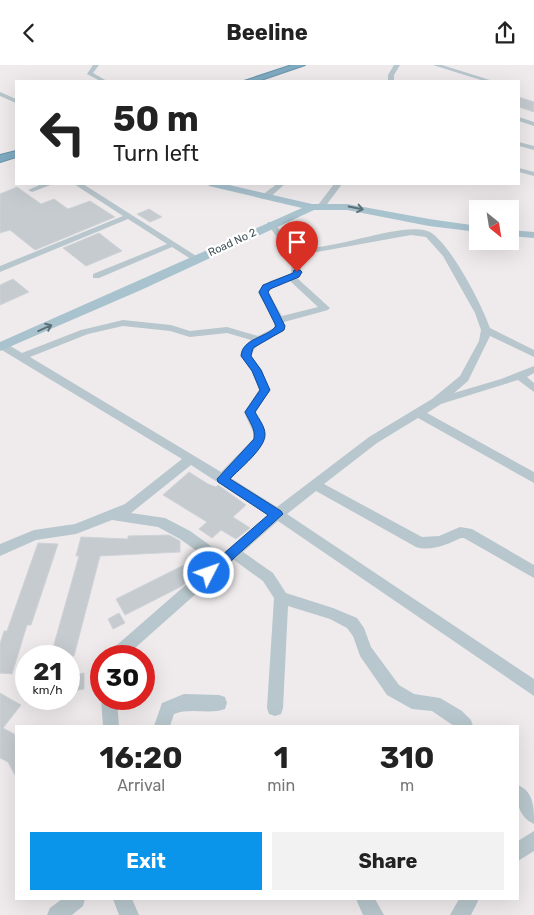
<!DOCTYPE html>
<html lang="en">
<head>
<meta charset="utf-8">
<style>
	body { margin:0; font-family:Rubik,sans-serif; background:#f2f2f2; color:#222; height:100vh; display:flex; flex-direction:column; font-size:19px; white-space:nowrap }
	* { box-sizing:border-box; margin:0 }
	p { font-size:16px; color:#767676 }
	.icon { flex:none; width:28px; height:28px; fill:none; stroke:currentColor; stroke-width:2; stroke-linecap:round; stroke-linejoin:round }
	.map { position:relative; flex:1; overflow:hidden }
	.panel { position:absolute; left:15px; top:660px; width:504px; height:175px; display:flex; flex-direction:column; background:#fff; border-radius:0px; box-shadow:0 5px 20px #0002 }
	.panel>* { flex:none }
	.guide { position:absolute; left:15px; top:15px; width:505px; height:105px; border-radius:0px; box-shadow:0 5px 20px #0002; background:#fff; color:#222; overflow:hidden }
	.needle { width:32px; rotate:150deg }
	.buttons { position:absolute; left:469px; top:135px; display:grid; gap:10px }
	.buttons a { display:grid; place-items:center; width:50px; height:50px; border-radius:0px; background:#fff; box-shadow:0 5px 20px #0002; font-size:25px }
	.speed { position:absolute; left:15px; top:580px; display:flex; gap:10px; font-size:25px; font-weight:700; text-align:center }
	.speed>* { display:grid; place-content:center; width:65px; height:65px; border-radius:50%; background:#fff; box-shadow:0 5px 20px #0002; line-height:1 }
	.speed small { font-size:12px; font-weight:400 }
	.speed .limit { border:8px solid #d22; background:#fff; color:#111 }
	.pin { position:absolute; display:grid; place-items:center; width:42px; height:42px; color:#fff; margin:-51px -21px; border-radius:50% 50% 50% 0; rotate:-45deg; box-shadow:0 0 5px #0007 }
	.pin .icon { rotate:45deg }
	.me { position:absolute; width:55px; margin:-28px; rotate:49deg; stroke-linejoin:round; filter:drop-shadow(0 0 4px #0008) }
	.turn { display:flex; align-items:center; gap:18px; height:105px; padding:0 15px; font-size:22px }
	.turn .icon { width:65px; height:65px; stroke-width:2.5 }
	.turn b { display:block; font-size:35px; line-height:42px }
	.eta { display:flex; justify-content:space-evenly; align-items:center; height:85px; text-align:center }
	.eta b { font-size:30px; font-weight:700; line-height:35px }
	.primary-button { display:flex; gap:10px; margin-top:auto; padding:10px 15px }
	.primary-button a { flex:1; height:58px; border-radius:0px; background:#0a94ea; color:#fff; font-size:20px; font-weight:700; line-height:58px; text-align:center }
	.primary-button a+a { background:#f2f2f2; color:#222 }
	header { display:flex; justify-content:space-between; align-items:center; height:65px; padding:0 15px; background:#fff; font-size:22px; font-weight:700 }
	.map>svg:first-child { display:block }
	.building { fill:#c5cbcf; stroke:#cfd3d8 }
	.lines { fill:none; stroke-linecap:round; stroke-linejoin:round }
	.highway-casing { stroke:#6a95ab; stroke-width:2 }
	.minor { fill:#b8c7cd; fill-rule:evenodd }
	.major { fill:#a8c2ce; fill-rule:evenodd }
	.highway { fill:#7faac0; fill-rule:evenodd }
	.oneway { stroke:#5c7078 }
	.route { fill:#1a73e8; stroke:#114b97 }
	.labels { text-anchor:middle; stroke-width:4.5; stroke-linejoin:round; paint-order:stroke }
	.far-street-label { font-size:11px; fill:#43545b; stroke:#fff }
</style>
</head>
<body>
<header><svg class="icon" aria-label="back" viewBox="0 0 24 24"><path d="M15 5l-7 7 7 7"/></svg>Beeline<svg class="icon" aria-label="share" viewBox="0 0 24 24"><path d="M12 15V3M7 8l5-5 5 5M5 13v7h14v-7"/></svg></header>
<div class="map">
<svg width="534" height="850" viewBox="0 0 534 850">
	<rect width="100%" height="100%" fill="#efebec"/>
	<g class="building">
		<path d="M 519,32 L 534,37 L 534,47 L 519,42 Z"/>
		<path d="M 17,122 L 41,139 L 54,134 L 68,144 L 90,136 L 115,152 L 35,185 L 10,165 L 0,168 L 0,129 Z"/>
		<path d="M 149,144 L 162,152 L 150,157 L 137,149 Z"/>
		<path d="M 99,168 L 122,186 L 86,201 L 63,183 Z"/>
		<path d="M 13,214 L 29,227 L 0,240 L 0,220 Z"/>
		<path d="M 189,407 L 208,419 L 216,422 L 218,420 L 246,440 L 233,452 L 250,463 L 236,474 L 221,465 L 212,473 L 199,464 L 207,457 L 163,430 Z"/>
		<path d="M 169,470 L 180,476 L 180,487 L 100,491 L 74,591 L 51,590 L 79,491 L 76,491 L 81,472 L 128,474 L 128,471 Z"/>
		<path d="M 38,478 L 58,479 L 31,560 L 27,560 L 12,609 L 0,608 L 0,579 L 4,566 L 7,566 Z"/>
		<path d="M 196,494 L 202,503 L 182,521 L 125,550 L 116,534 Z"/>
		<path d="M 119,548 L 125,558 L 113,564 L 108,554 Z"/>
		<path d="M 84,608 L 84,624 L 69,627 L 69,611 Z"/>
		<path d="M 0,628 L 21,640 L 3,663 L 16,670 L 16,712 L 8,697 L 0,693 Z"/>
	</g>
	<g class="lines">
		<defs>
			<g id="highway">
				<path d="M 292,0 L 305,0 L 258,16 L 244,16 Z"/>
				<path d="M 16,86 L 16,92 L 0,97 L 0,90 Z"/>
			</g>
		</defs>
		<use href="#highway" class="highway-casing"/>
		<g class="minor">
			<path d="M 93,0 L 99,0 L 93,8 L 107,16 L 100,16 L 87,9 Z"/>
			<path d="M 394,0 L 400,0 L 394,10 L 394,16 L 388,16 L 388,10 Z"/>
			<path d="M 433,0 L 442,0 L 493,16 L 484,16 Z"/>
			<path d="M 0,27 L 16,34 L 16,38 L 0,31 Z"/>
			<path d="M 519,52 L 534,57 L 534,61 L 519,56 Z"/>
			<path d="M 519,77 L 534,81 L 534,85 L 519,81 Z"/>
			<path d="M 519,103 L 534,107 L 534,111 L 519,107 Z"/>
			<path d="M 42,119 L 53,119 L 32,127 L 28,125 Z"/>
			<path d="M 74,119 L 83,119 L 201,194 L 197,197 L 194,196 L 172,182 L 99,213 L 93,213 L 93,209 L 167,179 L 128,154 L 0,207 L 0,201 L 123,151 Z"/>
			<path d="M 277,119 L 285,119 L 268,134 L 262,134 L 262,130 Z"/>
			<path d="M 334,119 L 342,119 L 325,142 L 319,142 L 318,140 Z"/>
			<path d="M 268,157 L 274,157 C 280,165 287,178 298,181 C 328,190 410,151 433,169 C 454,186 481,238 490,263 L 534,285 L 534,292 L 490,271 L 468,316 L 454,328 L 501,314 L 534,301 L 534,308 L 527,312 L 534,318 L 534,327 L 518,315 L 441,339 L 427,348 L 534,407 L 534,418 L 418,353 L 377,378 L 324,419 L 422,472 L 439,471 L 460,462 L 472,464 L 534,500 L 534,513 L 464,473 L 461,473 C 448,479 431,487 416,482 L 316,426 L 287,449 L 534,614 L 534,631 L 278,456 L 243,487 L 273,508 L 286,528 L 333,543 L 357,553 L 364,563 L 371,582 L 399,620 L 414,629 L 440,633 L 462,646 L 471,655 L 473,661 L 454,661 L 432,646 L 412,644 L 387,630 L 360,591 L 353,571 L 347,563 L 330,554 L 288,541 L 283,643 L 281,649 L 275,651 L 269,649 L 267,643 L 274,533 L 263,516 L 234,495 L 126,591 L 108,591 L 110,586 L 212,497 L 180,474 L 158,462 L 112,455 L 76,469 L 36,475 L 0,491 L 0,479 L 34,465 L 75,459 L 125,439 L 182,394 L 0,284 L 0,279 L 7,279 L 22,288 L 81,265 L 123,255 L 171,260 L 190,266 L 227,262 L 258,271 L 274,263 C 276,249 263,240 258,227 L 270,216 L 291,209 L 293,185 L 284,181 L 267,159 ZM 411,170 L 426,172 L 443,191 L 475,248 L 481,265 L 479,276 L 460,311 L 432,334 L 369,372 L 277,442 L 231,413 C 240,403 266,383 265,370 C 264,362 258,354 256,347 L 270,325 L 262,305 L 251,291 C 255,277 271,273 283,267 L 284,257 L 328,245 L 330,243 L 297,213 L 301,210 L 301,187 L 317,187 ZM 289,215 L 318,242 L 282,251 L 268,227 L 277,220 ZM 123,261 L 170,266 L 190,272 L 227,268 L 251,275 L 244,284 L 241,291 L 252,306 L 259,325 L 244,347 L 253,367 L 253,374 L 221,407 L 30,292 L 88,269 ZM 191,400 L 268,450 L 222,489 L 190,466 L 165,453 L 131,448 Z"/>
			<path d="M 184,629 L 219,630 L 225,632 L 227,638 L 225,644 C 208,650 192,642 174,649 L 170,661 L 154,661 L 162,638 Z"/>
			<path d="M 101,634 L 117,634 L 119,661 L 103,661 Z"/>
			<path d="M 518,720 C 534,727 534,743 534,759 C 518,752 516,736 518,720 Z"/>
			<path d="M 534,766 L 534,786 L 518,796 L 518,776 Z"/>
			<path d="M 62,834 L 85,834 L 83,841 L 72,850 L 47,850 L 50,843 Z"/>
			<path d="M 113,834 L 132,834 L 139,850 L 119,850 Z"/>
			<path d="M 356,834 L 375,834 L 384,850 L 363,850 Z"/>
			<path d="M 459,834 L 479,834 L 471,850 L 450,850 Z"/>
		</g>
		<g class="major">
			<path d="M 208,119 L 225,119 L 312,139 L 347,139 L 429,154 L 478,161 L 478,167 L 429,161 L 347,145 L 314,145 L 141,225 L 0,286 L 0,277 L 302,143 L 209,121 Z"/>
			<path d="M 510,165 L 534,167 L 534,173 L 510,171 Z"/>
		</g>
		<use href="#highway" class="highway"/>
	</g>
	<defs><path id="oneway-shaft" d="M-6 0H5M1.5-3L5.5 0L1.5 3" fill="none" stroke-width="1.6" stroke-linecap="round" stroke-linejoin="round" transform="scale(1.25)"/></defs>
	<g class="oneway">
		<use href="#oneway-shaft" transform="translate(356 143) rotate(11)"/>
		<use href="#oneway-shaft" transform="translate(45 263) rotate(-24)"/>
	</g>
	<path class="route" d="M 294,205 L 300,205 L 302,207 L 299,212 L 270,224 L 268,227 L 285,261 L 284,265 L 253,283 L 251,291 L 261,305 L 270,325 L 255,347 C 259,354 265,362 265,369 C 266,383 239,404 230,414 L 281,446 L 283,449 L 213,512 L 209,514 L 205,512 L 203,508 L 205,505 L 268,450 L 218,417 L 217,414 L 254,374 C 256,364 249,356 245,347 L 260,325 L 252,306 L 241,291 C 242,273 267,273 276,261 L 259,227 L 263,220 L 293,208 Z"/>
	<g class="labels">
		<g class="far-street-label">
			<text transform="translate(232 177) rotate(-25)" y="4">Road No 2</text>
		</g>
	</g>
</svg>
<div class="buttons">
<a><svg class="needle" viewBox="-14 -14 28 28"><path d="M0-13l5 13h-10z" fill="#e53935"/><path d="M0 13l5-13h-10z" fill="#767676"/></svg></a>
</div>
<div class="speed"><div>21<small>km/h</small></div><div class="limit">30</div></div>
<div class="pin" style="left:297px;top:207px;background:#d93025"><svg class="icon" aria-label="arrive" viewBox="0 0 24 24"><path d="M6 21V4h12l-3 4 3 4H6"/></svg></div>
<svg class="me" style="left:209px;top:508px" viewBox="-20 -20 40 40"><circle r="17" fill="#1a73e8" stroke="#fff" stroke-width="3"/><path d="M0-11L8 9 0 5-8 9z" fill="#fff"/></svg>
<div class="guide">
<div class="turn"><svg class="icon" aria-label="left" viewBox="0 0 24 24"><path d="M17 20v-9H6M10 6l-5 5 5 5"/></svg><div><b>50 m</b>Turn left</div></div>
</div>
<section class="panel">
<div class="eta">
<div><b>16:20</b><p>Arrival</p></div>
<div><b>1</b><p>min</p></div>
<div><b>310</b><p>m</p></div>
</div>
<div class="primary-button"><a>Exit</a><a>Share</a></div>
</section>
</div>
</body>
</html>
